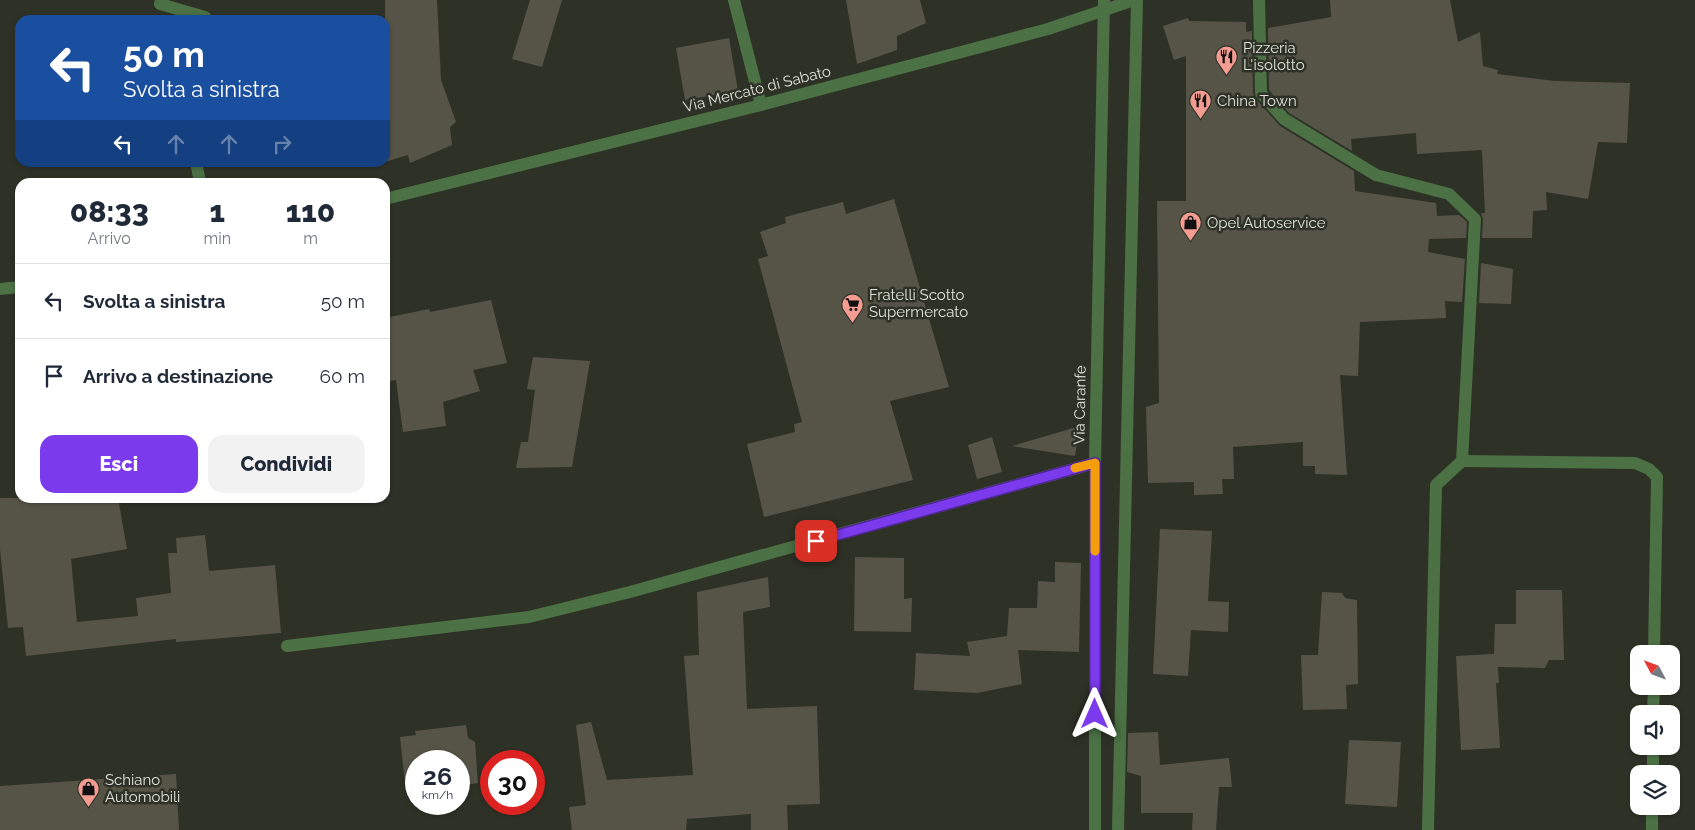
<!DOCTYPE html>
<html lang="it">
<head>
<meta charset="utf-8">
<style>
	body { margin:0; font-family:Raleway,sans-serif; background:#f2f2f3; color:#1f2937; height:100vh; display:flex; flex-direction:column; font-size:19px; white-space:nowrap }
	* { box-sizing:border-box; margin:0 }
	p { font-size:16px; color:#747a83 }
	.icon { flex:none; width:28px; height:28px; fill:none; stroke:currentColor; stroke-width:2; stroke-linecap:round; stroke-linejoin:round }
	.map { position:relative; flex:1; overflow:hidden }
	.side { position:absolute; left:15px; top:178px; width:375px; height:325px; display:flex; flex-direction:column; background:#fff; border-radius:15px; box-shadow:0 1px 4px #0004 }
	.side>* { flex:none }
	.hud { position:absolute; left:15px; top:15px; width:375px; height:152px; border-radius:15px; box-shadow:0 1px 4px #0004; background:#1a4fa0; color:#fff; overflow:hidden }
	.needle { width:32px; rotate:311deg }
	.buttons { position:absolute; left:1630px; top:645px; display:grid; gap:10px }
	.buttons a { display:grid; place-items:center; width:50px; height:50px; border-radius:10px; background:#fff; box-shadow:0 1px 4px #0004; font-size:25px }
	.speed { position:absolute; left:405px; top:750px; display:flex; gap:10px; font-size:25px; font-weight:700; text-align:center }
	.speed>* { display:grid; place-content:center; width:65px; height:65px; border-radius:50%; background:#fff; box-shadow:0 1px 4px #0004; line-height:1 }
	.speed small { font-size:12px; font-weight:400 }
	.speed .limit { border:8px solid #d22; background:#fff; color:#111 }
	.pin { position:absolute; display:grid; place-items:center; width:42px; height:42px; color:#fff; margin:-21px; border-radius:10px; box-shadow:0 2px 8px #0006 }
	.me { position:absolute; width:55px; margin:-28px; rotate:0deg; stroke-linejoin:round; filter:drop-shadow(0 0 4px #0008) }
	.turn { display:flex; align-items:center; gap:18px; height:105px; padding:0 25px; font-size:22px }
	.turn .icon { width:65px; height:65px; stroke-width:2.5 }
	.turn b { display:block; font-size:35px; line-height:42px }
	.lanes { display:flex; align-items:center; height:48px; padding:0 25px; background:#0003; justify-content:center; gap:25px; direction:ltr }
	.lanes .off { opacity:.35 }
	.eta { display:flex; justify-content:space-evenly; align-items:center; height:85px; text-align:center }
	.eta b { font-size:30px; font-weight:800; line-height:35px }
	.action { display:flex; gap:10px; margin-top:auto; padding:10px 25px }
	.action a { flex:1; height:58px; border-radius:15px; background:#7c3aed; color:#fff; font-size:20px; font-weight:800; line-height:58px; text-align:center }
	.action a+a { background:#f2f2f3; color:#1f2937 }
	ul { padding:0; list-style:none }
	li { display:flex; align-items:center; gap:15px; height:75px; padding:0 25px; border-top:1px solid #e0e1e3 }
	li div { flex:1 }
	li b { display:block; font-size:19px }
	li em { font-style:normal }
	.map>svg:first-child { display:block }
	.building { fill:#565447 }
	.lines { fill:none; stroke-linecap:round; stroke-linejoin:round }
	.minor { stroke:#4c7145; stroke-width:12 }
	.route-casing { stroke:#51269a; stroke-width:12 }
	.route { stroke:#7c3aed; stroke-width:9 }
	.slow { stroke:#f59e0b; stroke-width:9 }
	.labels { text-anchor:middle; stroke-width:5; stroke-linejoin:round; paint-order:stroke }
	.poi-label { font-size:15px; fill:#dee0d9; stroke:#2e3226; text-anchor:start }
	.street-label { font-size:15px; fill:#dee0d9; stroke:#2e3226 }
</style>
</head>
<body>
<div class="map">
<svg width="1695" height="830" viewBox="0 0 1695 830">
	<rect width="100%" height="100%" fill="#2e3226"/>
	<g class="building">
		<path d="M 385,0 L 437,0 L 441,80 L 456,122 L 450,127 L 452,145 L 410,163 L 408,155 L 385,162 Z"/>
		<path d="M 530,0 L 562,0 L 542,67 L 512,59 Z"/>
		<path d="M 846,0 L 920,0 L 926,23 L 897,36 L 897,50 L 857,64 Z"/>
		<path d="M 1330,0 L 1450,0 L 1458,42 L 1480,32 L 1483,66 L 1498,70 L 1497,74 L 1555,81 L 1630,83 L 1627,143 L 1598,142 L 1588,199 L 1546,192 L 1547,210 L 1533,211 L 1532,238 L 1482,238 L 1483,219 L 1481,213 L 1485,213 L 1482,150 L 1417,154 L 1416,133 L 1351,139 L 1352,151 L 1289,113 L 1269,90 L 1268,28 L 1331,17 Z"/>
		<path d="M 1188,18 L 1189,21 L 1246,22 L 1246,32 L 1252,31 L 1253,93 L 1255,98 L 1280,126 L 1354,171 L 1355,191 L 1436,203 L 1437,216 L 1459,215 L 1467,222 L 1466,238 L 1429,239 L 1428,252 L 1465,259 L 1462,302 L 1445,301 L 1446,318 L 1360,322 L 1358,376 L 1340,375 L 1347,475 L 1315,474 L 1315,466 L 1303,466 L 1303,442 L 1233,447 L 1234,479 L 1222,479 L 1223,494 L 1194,495 L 1194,482 L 1148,483 L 1146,407 L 1159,403 L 1157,201 L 1186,201 L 1186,56 L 1174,60 L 1163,26 Z"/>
		<path d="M 729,38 L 738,91 L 685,100 L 676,48 Z"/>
		<path d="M 894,199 L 949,387 L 890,401 L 913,480 L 764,517 L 747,444 L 795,432 L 794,424 L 802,422 L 758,259 L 768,256 L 760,232 L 786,223 L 785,217 L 843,202 L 846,214 Z"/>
		<path d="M 1481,263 L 1513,269 L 1511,304 L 1479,303 Z"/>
		<path d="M 491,300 L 507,363 L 473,370 L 480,391 L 443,402 L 446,426 L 403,432 L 396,380 L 385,382 L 385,318 L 429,309 L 430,312 Z"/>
		<path d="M 533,357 L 590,361 L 572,467 L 516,468 L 521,442 L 528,442 L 535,390 L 527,389 Z"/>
		<path d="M 1080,426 L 1075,456 L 1012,446 Z"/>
		<path d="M 992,437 L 1002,472 L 977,479 L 968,445 Z"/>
		<path d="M 0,498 L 118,498 L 127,549 L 71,559 L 77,622 L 138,616 L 136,598 L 171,593 L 168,553 L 177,553 L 176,538 L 205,535 L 209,571 L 275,565 L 281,633 L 176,642 L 176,639 L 26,656 L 23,627 L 8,628 L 0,549 Z"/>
		<path d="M 1160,529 L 1212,531 L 1208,601 L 1229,602 L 1228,632 L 1191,630 L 1188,676 L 1153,674 Z"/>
		<path d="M 855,557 L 904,558 L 904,599 L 912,598 L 911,632 L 854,631 Z"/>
		<path d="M 1055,562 L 1081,563 L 1079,652 L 1018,650 L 1022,684 L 977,693 L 914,690 L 916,653 L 970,656 L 967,642 L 1007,636 L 1009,608 L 1037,608 L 1038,581 L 1055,582 Z"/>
		<path d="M 768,577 L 770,607 L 743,612 L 747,709 L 817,706 L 820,804 L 787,805 L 788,830 L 751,830 L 751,814 L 687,819 L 686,830 L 572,830 L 569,807 L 586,805 L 576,725 L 591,722 L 607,780 L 693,775 L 684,656 L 699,655 L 697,592 Z"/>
		<path d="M 1516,590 L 1562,590 L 1564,660 L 1549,660 L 1545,668 L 1498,667 L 1499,683 L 1496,683 L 1500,748 L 1461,750 L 1456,656 L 1494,654 L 1495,624 L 1516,624 Z"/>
		<path d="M 1322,592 L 1342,593 L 1345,598 L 1357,600 L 1358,684 L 1346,685 L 1347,709 L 1303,710 L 1301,655 L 1318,655 Z"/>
		<path d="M 466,725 L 468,738 L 475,742 L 478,783 L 459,786 L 459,761 L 416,761 L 416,791 L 406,793 L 400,737 L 416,735 L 415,731 Z"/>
		<path d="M 1158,732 L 1160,765 L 1229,758 L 1232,787 L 1219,787 L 1216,830 L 1192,830 L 1193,813 L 1141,813 L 1141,776 L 1127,772 L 1128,733 Z"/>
		<path d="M 1349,740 L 1401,742 L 1397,807 L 1345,804 Z"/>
		<path d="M 176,774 L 179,830 L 0,830 L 0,786 Z"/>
	</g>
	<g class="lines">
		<g class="minor">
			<path d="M 161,0 L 160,4 L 205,17 L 204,20"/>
			<path d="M 734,0 L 761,105"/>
			<path d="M 1259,0 L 1261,93 L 1284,119 L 1376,175 L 1449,194 L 1475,219 L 1462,461 L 1436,485 L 1428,830"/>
			<path d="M 196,162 L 200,182"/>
			<path d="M 385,199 L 761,105 L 1048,29 L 1134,0"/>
			<path d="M 0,289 L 20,287"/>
			<path d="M 1462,461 L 1635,463 L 1649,469 L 1657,477 L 1654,654"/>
			<path d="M 287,646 L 529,617 L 630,592 L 1095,463"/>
			<path d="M 1653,714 L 1654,686"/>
			<path d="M 1653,774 L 1653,746"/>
			<path d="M 1095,830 L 1095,463 L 1104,0"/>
			<path d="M 1118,830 L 1137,0"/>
			<path d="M 1652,830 L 1652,806"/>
		</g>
	</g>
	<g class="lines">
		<defs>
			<path id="route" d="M 816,541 L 1095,463 L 1095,714"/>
		</defs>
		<use href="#route" class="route-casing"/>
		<use href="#route" class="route"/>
		<path class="slow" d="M 1075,468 L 1095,463 L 1095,551"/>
	</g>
	<defs>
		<symbol id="restaurant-pin" viewBox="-11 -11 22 30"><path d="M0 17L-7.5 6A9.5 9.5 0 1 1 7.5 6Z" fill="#f59c92" stroke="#2e3226"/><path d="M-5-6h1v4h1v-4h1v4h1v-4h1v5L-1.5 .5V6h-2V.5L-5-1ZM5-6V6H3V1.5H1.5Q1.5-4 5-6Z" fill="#111"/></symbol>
		<symbol id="shop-pin" viewBox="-11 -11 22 30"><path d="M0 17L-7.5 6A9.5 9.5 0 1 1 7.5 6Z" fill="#f59c92" stroke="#2e3226"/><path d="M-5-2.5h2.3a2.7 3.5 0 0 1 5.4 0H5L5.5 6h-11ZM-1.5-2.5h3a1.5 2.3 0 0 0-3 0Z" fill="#111"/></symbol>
		<symbol id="supermarket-pin" viewBox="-11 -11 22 30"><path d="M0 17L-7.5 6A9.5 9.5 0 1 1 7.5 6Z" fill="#f59c92" stroke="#2e3226"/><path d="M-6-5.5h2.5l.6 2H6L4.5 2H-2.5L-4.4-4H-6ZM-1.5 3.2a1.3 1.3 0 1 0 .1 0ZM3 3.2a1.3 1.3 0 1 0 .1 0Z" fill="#111"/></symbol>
	</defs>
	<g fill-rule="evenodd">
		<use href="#restaurant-pin" x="1214" y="44" width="25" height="34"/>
		<use href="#restaurant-pin" x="1188" y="88" width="25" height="34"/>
		<use href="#shop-pin" x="1178" y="210" width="25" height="34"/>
		<use href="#supermarket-pin" x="840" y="292" width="25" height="34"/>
		<use href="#shop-pin" x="76" y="776" width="25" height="34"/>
	</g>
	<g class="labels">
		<g class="poi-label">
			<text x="1243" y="53">Pizzeria<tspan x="1243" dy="17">L'isolotto</tspan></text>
			<text x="1217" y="106">China Town</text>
			<text x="1207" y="228">Opel Autoservice</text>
			<text x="869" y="300">Fratelli Scotto<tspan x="869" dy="17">Supermercato</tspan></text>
			<text x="105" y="785">Schiano<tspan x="105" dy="17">Automobili</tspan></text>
		</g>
		<g class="street-label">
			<text transform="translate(757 89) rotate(-14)" y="5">Via Mercato di Sabato</text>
			<text transform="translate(1080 405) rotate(-89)" y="5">Via Caranfe</text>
		</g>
	</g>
</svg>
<div class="buttons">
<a><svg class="needle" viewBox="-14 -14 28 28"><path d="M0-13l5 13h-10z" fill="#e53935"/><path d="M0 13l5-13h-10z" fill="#747a83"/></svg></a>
<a><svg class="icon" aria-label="sound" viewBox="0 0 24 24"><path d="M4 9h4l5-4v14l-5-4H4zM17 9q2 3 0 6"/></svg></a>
<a><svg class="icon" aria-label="layers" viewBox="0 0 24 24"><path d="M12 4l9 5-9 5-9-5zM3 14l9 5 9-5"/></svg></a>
</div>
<div class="speed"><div>26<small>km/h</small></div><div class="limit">30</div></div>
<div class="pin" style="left:816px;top:541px;background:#d93025"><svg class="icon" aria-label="arrive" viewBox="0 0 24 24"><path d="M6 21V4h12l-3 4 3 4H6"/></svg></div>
<svg class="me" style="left:1095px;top:714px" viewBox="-20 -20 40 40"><path d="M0-17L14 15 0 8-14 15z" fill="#7c3aed" stroke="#fff" stroke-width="4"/></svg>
<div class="hud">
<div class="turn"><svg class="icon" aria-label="left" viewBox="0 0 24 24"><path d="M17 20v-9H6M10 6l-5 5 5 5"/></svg><div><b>50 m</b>Svolta a sinistra</div></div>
<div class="lanes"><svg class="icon" aria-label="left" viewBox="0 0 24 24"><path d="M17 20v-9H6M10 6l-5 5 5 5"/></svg><svg class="icon off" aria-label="ahead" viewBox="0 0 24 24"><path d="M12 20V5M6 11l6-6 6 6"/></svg><svg class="icon off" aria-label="ahead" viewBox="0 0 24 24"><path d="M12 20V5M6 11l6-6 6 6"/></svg><svg class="icon off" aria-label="right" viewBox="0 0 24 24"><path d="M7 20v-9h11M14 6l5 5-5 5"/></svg></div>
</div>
<section class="side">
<div class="eta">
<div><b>08:33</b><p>Arrivo</p></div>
<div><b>1</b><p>min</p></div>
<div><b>110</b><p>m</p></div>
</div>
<ul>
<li><svg class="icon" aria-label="left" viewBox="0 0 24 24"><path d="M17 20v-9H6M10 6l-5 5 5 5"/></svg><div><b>Svolta a sinistra</b></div><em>50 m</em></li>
<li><svg class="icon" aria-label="arrive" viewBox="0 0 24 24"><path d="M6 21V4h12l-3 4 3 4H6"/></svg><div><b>Arrivo a destinazione</b></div><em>60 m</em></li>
</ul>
<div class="action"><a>Esci</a><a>Condividi</a></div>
</section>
</div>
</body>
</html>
